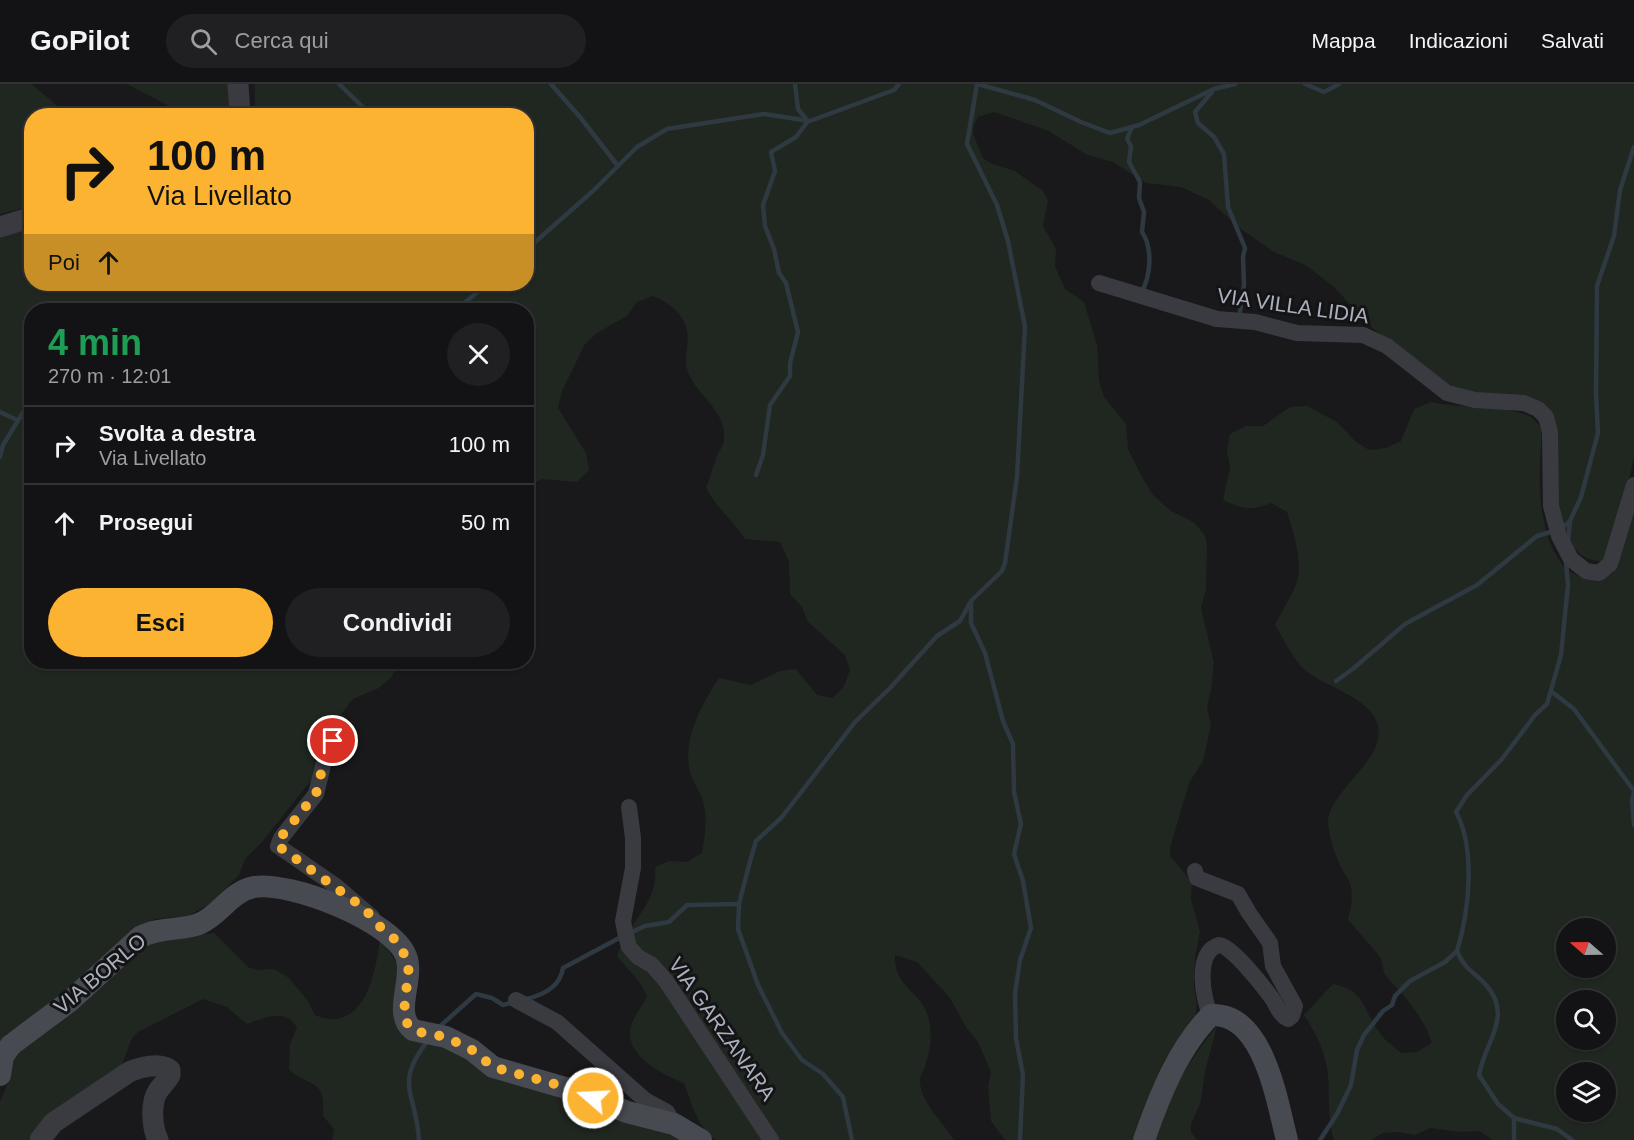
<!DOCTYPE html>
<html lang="it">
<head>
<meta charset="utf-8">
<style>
	body { margin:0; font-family:Arial,sans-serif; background:#202022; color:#f1f3f6; height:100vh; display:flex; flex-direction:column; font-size:22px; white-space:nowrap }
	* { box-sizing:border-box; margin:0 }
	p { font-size:20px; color:#9d9ea0 }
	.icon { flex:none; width:33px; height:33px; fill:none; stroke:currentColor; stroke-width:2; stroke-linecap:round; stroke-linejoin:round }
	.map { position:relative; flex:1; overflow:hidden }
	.panel { position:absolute; left:24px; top:219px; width:510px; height:366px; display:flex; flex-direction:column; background:#131315; border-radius:24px; box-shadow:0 2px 4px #0004,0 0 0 2px #323234 }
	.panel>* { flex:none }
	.banner { position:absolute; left:24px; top:24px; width:510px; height:183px; border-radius:24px; box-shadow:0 2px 4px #0004,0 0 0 2px #323234; background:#fcb331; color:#111; overflow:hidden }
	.needle { width:39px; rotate:290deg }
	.tools { position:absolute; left:1556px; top:834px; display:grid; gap:12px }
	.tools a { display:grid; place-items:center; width:60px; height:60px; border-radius:50%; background:#131315; box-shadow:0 2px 4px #0004,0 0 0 2px #323234; font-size:30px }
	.pin { position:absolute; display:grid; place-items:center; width:51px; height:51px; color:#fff; margin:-26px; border:3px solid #fff; border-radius:50%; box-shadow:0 2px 6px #0007 }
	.me { position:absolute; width:66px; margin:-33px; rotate:289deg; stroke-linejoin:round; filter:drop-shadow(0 0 4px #0008) }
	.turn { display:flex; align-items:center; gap:21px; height:126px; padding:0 24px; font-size:27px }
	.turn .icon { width:78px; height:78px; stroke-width:2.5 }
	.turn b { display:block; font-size:42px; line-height:51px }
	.then { display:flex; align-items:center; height:57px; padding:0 24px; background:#0003; gap:12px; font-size:22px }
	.round { display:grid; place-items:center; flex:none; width:63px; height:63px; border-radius:32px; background:#202022 }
	.head { display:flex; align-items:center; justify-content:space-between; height:102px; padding:0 24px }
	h1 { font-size:36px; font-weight:700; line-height:45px; color:#1e9e55 }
	.button { display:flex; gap:12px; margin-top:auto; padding:12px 24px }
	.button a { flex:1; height:69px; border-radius:36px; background:#fcb331; color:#111; font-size:24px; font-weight:700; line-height:69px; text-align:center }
	.button a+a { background:#202022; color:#f1f3f6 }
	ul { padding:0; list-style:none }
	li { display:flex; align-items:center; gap:18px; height:78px; padding:0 24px; border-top:2px solid #323234 }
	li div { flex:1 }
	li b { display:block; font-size:22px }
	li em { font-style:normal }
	header { display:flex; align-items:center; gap:36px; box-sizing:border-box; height:84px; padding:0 30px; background:#131315; border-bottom:2px solid #323234 }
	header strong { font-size:28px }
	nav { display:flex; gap:33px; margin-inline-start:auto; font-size:21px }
	.search { width:420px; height:54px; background:#202022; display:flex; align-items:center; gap:15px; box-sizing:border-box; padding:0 21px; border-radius:33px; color:#9d9ea0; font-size:22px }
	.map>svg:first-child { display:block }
	.green { fill:#1f2720; fill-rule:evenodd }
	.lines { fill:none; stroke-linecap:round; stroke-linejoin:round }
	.stream { stroke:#2e3941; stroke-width:4.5 }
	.minor { stroke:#3a3b41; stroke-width:16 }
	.tertiary { stroke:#3a3b41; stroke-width:21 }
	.secondary { stroke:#484a51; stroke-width:22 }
	.route { stroke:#fcb331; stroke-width:10; stroke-dasharray:0 18 }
	.labels { text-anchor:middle; stroke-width:6; stroke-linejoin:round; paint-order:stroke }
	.street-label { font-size:21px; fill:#abb1bc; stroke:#141417 }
</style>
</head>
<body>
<header>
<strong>GoPilot</strong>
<div class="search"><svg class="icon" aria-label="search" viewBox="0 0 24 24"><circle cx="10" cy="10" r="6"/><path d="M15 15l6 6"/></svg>Cerca qui</div>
<nav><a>Mappa</a><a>Indicazioni</a><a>Salvati</a></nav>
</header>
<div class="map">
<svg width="1634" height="1056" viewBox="0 0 1634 1056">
	<rect width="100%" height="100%" fill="#19191c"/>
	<g class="green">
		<path d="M 0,0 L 31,0 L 53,18 L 64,31 L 32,32 L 31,122 L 0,130 Z"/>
		<path d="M 127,0 L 228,0 L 229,31 L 168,31 L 169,22 Z"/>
		<path d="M 255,0 L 1634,0 L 1634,374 L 1615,452 L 1604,477 C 1548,481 1555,370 1554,334 L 1448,304 L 1424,287 L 1368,240 L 1334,203 L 1307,182 L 1274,168 L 1238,143 L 1209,116 L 1181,103 L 1146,99 L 1113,78 L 1087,71 L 1049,47 L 994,28 L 978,33 L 974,41 L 973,50 L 983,74 L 990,79 L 1015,87 L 1043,107 L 1048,116 L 1043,142 L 1056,165 L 1055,182 L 1065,205 L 1084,218 L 1097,261 L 1099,297 L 1104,313 L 1126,340 L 1128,365 L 1143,395 L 1153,411 L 1171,427 L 1195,439 L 1205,452 L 1207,462 L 1206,505 L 1201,524 L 1214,579 L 1211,606 L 1207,623 L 1211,641 L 1203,677 L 1189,699 L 1170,764 L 1170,772 L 1192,798 L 1191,815 L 1200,848 L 1195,873 L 1194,904 L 1197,921 L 1194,939 L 1136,1056 L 1005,1056 L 991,1037 L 988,1003 L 991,988 L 978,958 L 967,945 L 950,914 L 917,878 L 895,871 C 894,902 917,905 927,929 C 933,944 931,964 926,979 C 925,985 920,991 920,997 C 920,1018 944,1039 954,1056 L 715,1056 C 694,1037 694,1024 684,999 C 663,991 623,971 631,942 C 634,932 642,922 647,913 C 640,894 629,888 617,872 C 627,839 659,820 655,783 L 669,777 L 687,778 L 702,769 C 705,752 708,731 702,714 C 698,704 691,695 689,684 C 684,652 702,620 719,594 L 751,601 L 780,587 L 796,585 L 817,611 L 833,614 L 844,602 L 850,586 L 845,571 L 808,538 L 802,523 L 790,510 L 789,478 L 780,458 L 745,455 C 733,436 715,423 706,403 C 711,393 713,382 717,372 C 719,366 724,362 724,356 C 727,327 697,312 688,288 C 682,271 693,255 684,238 C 678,225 667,218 653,212 L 637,218 L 627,232 L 597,249 L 585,260 L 562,307 L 558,324 L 586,369 L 589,386 L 577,398 L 542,395 L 527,403 L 526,226 L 32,226 L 32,578 L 400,578 L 392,592 L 379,604 L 353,615 L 331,643 L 315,668 L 312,695 L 263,757 L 245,775 L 239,791 L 210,820 L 188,832 L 155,835 L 140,844 L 74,905 L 5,951 L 0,964 L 0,153 L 31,143 L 32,200 L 526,200 L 526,32 L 255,31 Z"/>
		<path d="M 1431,318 C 1461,325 1501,320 1529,332 C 1534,334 1538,340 1542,345 C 1541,365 1539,386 1540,406 C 1542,448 1558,513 1613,489 L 1627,449 L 1634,415 L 1634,1056 L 1493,1056 L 1479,1047 L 1462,1048 L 1430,1044 L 1415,1051 L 1399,1048 L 1383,1049 L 1371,1056 L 1334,1056 C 1327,1035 1330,1013 1328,991 C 1326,969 1316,949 1304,931 L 1333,900 C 1364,906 1362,922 1377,945 C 1383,955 1392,961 1401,969 L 1417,968 L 1432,959 C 1423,932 1405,913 1387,893 C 1382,888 1384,882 1381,875 C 1377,867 1356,846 1348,835 C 1351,824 1353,814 1351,803 C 1350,797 1346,792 1343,787 C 1336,774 1329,754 1328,739 C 1327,715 1367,686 1376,662 C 1392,618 1331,607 1306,587 C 1293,576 1284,555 1275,541 C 1282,526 1294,509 1298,494 C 1302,473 1293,448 1287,428 L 1271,419 C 1252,427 1241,425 1223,416 L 1230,383 L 1227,367 L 1230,350 L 1246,342 L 1263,342 L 1290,323 L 1307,322 L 1337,338 L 1355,357 L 1369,366 L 1386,364 L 1401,357 L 1414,325 ZM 1566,844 L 1605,844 L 1605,884 L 1566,884 ZM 1566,916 L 1605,916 L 1605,956 L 1566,956 ZM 1566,988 L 1605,988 L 1605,1028 L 1566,1028 Z"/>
		<path d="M 214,849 L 248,883 L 257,886 L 274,885 L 289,894 L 307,916 L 315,931 C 364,952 377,887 380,852 L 399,883 L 395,923 L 556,1009 L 687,1056 L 332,1056 L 334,1045 L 323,1032 C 325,994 313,1005 289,986 L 290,960 L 297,944 C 286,923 264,934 247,940 L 227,923 L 203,915 L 138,948 L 132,954 L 120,985 L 33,1056 L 0,1056 L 0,1018 L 8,999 L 13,973 L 142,862 L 164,854 Z"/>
		<path d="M 1217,942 L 1205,987 L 1201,1017 L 1191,1040 L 1191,1048 L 1197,1056 L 1151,1056 C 1167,1014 1188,977 1217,942 Z"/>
	</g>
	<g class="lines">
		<g class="stream">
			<path d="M 339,0 L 372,32"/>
			<path d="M 551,0 L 580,33 L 618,82"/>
			<path d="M 978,0 L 1035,16 L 1081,38 L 1110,49 L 1139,41 L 1214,5 L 1235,0"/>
			<path d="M 1305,0 L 1324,8 L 1339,0"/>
			<path d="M 1212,8 L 1195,28 L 1198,39 L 1214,53 L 1224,70 L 1228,123 L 1245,164 L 1243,173 L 1244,201 L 1239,234"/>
			<path d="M 1132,43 L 1127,55 L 1131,62 L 1129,78 L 1140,98 L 1139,114 L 1144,128 L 1142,148 C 1153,164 1151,192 1141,209"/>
			<path d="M 526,166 L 593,107 L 637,63 L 667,45 L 764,30 L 810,37 L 894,6 L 899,0"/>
			<path d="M 456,226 L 487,200"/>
			<path d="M 0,328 L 17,336"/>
			<path d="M 0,373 L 3,361 L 32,314"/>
			<path d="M 756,391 L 763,371 L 770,321 L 790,292 L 790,279 L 798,248 L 786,199 L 779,189 L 774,165 L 765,142 L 763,121 L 775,87 L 771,68 L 796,53 L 808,37 L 798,25 L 795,0"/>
			<path d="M 1568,458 L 1570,437 L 1581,413 L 1598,349 L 1596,310 L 1597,202 L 1614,152 L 1620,106 L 1634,63"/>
			<path d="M 971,519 L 971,539 L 985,569 L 1003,637 L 1013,660 L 1014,708 L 1021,740 L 1014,770 L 1023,797 L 1031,844 L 1020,876 L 1015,910 L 1016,954 L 1023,991 L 1020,1056"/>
			<path d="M 1336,597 L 1354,584 L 1405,540 L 1477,501 L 1537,452 L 1561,445 L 1569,438"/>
			<path d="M 1552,608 L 1574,625 L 1634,707"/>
			<path d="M 1634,708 L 1632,716 L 1634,741"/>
			<path d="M 630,849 L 645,842 L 669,838 L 687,821 L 739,820"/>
			<path d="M 526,915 C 544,911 560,903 563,884 L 623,852"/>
			<path d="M 438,944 L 476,910 L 492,914 L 503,921 L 515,918"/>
			<path d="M 1514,1034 L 1557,1045 L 1572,1056"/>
			<path d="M 419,1056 C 416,1007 393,1001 429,955"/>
			<path d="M 852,1056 L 843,1013 L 823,990 L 802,976 L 782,949 L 758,901 L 738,845 L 739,820 L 749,781 L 756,757 L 782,733 L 855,638 L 891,603 L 937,552 L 960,537 L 971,517 L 1002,487 L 1005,479 L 1017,393 L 1025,243 L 1008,157 L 997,121 L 967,60 L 977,0"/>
			<path d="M 1320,1056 L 1337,1030 L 1351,1001 L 1357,966 L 1364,951 L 1383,927 L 1392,921 L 1395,912 L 1410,897 L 1445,878 L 1457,867"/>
			<path d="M 1514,1056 L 1514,1034 L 1498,1020 L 1479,991 C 1485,957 1513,934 1487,902 C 1474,887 1466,888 1457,867 C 1469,828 1476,765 1456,728 L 1467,711 L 1502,675 L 1535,631 L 1547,620 L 1561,571 L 1568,501 L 1566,478"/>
		</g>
		<g class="minor">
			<path d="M 1099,199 L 1217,235 L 1255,238 L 1297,249 L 1363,251 L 1387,262 L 1447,309 L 1475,316 L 1524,319 L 1538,325 L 1546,333 L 1550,348 L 1551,422 L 1559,452 L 1571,475 L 1586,487 L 1599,489 L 1610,480 L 1634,401"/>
			<path d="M 340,646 L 326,669 L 316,710 L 281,754 L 278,762 L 336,802 L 372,833"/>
			<path d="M 629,723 L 633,754 L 633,784 L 623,837 L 625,847 L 629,863 L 638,873 L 652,881 L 666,897 L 771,1056"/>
			<path d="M 1195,787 L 1197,794 L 1238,810 L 1249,829 L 1270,859 L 1273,882 L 1295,922 L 1292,932 L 1288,935 C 1279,931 1277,921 1271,913 C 1263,902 1231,861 1219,861 C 1195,867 1202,915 1211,931"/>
			<path d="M 516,916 L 557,938 L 645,1016 L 667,1028 L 674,1040"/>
		</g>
		<g class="tertiary">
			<path d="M 238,0 L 240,32"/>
			<path d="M 0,143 L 32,133"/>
			<path d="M 40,1056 L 53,1039 L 129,988 C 140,983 160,978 170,986 L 170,991 C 167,997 162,1001 158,1007 C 150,1019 152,1043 158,1056"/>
		</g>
		<g class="secondary">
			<path d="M 0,991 L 3,972 L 11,961 L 70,917 L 140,853 C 161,842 186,847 201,839 C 221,830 230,808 254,803 C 290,797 393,837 406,872 C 415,895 392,929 413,946 L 446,953 L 472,966 L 493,983 L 576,1007 L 627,1028 L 674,1040 L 701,1056"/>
			<path d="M 1144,1056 C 1159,1013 1178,964 1211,931 C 1264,928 1277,1018 1287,1056"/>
		</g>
	</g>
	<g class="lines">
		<path class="route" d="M 333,657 L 326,669 L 316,710 L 280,754 L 278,762 L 364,824 L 382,845 L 398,858 L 409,880 L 404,928 L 408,942 L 419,948 L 446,953 L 472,966 L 493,983 L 576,1006 L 593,1014"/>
	</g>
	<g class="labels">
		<g class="street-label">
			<text transform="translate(1293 222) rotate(8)" y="7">VIA VILLA LIDIA</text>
			<text transform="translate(100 890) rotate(-40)" y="7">VIA BORLO</text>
			<text transform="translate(722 945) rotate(55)" y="7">VIA GARZANARA</text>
		</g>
	</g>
</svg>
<div class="tools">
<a><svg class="needle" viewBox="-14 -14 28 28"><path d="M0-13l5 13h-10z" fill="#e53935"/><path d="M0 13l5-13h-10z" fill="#9d9ea0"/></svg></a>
<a><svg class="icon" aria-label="search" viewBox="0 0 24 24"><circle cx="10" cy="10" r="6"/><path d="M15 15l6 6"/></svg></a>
<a><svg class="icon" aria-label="layers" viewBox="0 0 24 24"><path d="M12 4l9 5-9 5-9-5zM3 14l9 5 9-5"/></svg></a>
</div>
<div class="pin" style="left:333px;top:657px;background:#d93025"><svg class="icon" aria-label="arrive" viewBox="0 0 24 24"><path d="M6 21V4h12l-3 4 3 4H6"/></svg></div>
<svg class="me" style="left:593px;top:1014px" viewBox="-20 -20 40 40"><circle r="17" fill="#fcb331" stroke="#fff" stroke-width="3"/><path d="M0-11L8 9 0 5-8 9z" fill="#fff"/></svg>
<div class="banner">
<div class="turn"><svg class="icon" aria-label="right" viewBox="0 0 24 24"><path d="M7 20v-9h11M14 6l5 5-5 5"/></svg><div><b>100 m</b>Via Livellato</div></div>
<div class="then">Poi<svg class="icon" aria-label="ahead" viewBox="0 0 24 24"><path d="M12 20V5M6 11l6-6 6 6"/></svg></div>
</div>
<section class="panel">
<div class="head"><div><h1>4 min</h1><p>270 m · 12:01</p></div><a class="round"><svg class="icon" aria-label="close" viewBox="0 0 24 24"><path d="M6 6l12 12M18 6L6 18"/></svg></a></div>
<ul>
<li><svg class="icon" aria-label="right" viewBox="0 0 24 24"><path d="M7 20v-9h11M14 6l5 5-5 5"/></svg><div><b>Svolta a destra</b><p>Via Livellato</p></div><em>100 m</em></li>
<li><svg class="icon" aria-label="ahead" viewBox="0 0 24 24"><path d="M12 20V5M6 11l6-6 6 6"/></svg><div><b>Prosegui</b></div><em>50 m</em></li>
</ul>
<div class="button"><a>Esci</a><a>Condividi</a></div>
</section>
</div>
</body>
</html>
